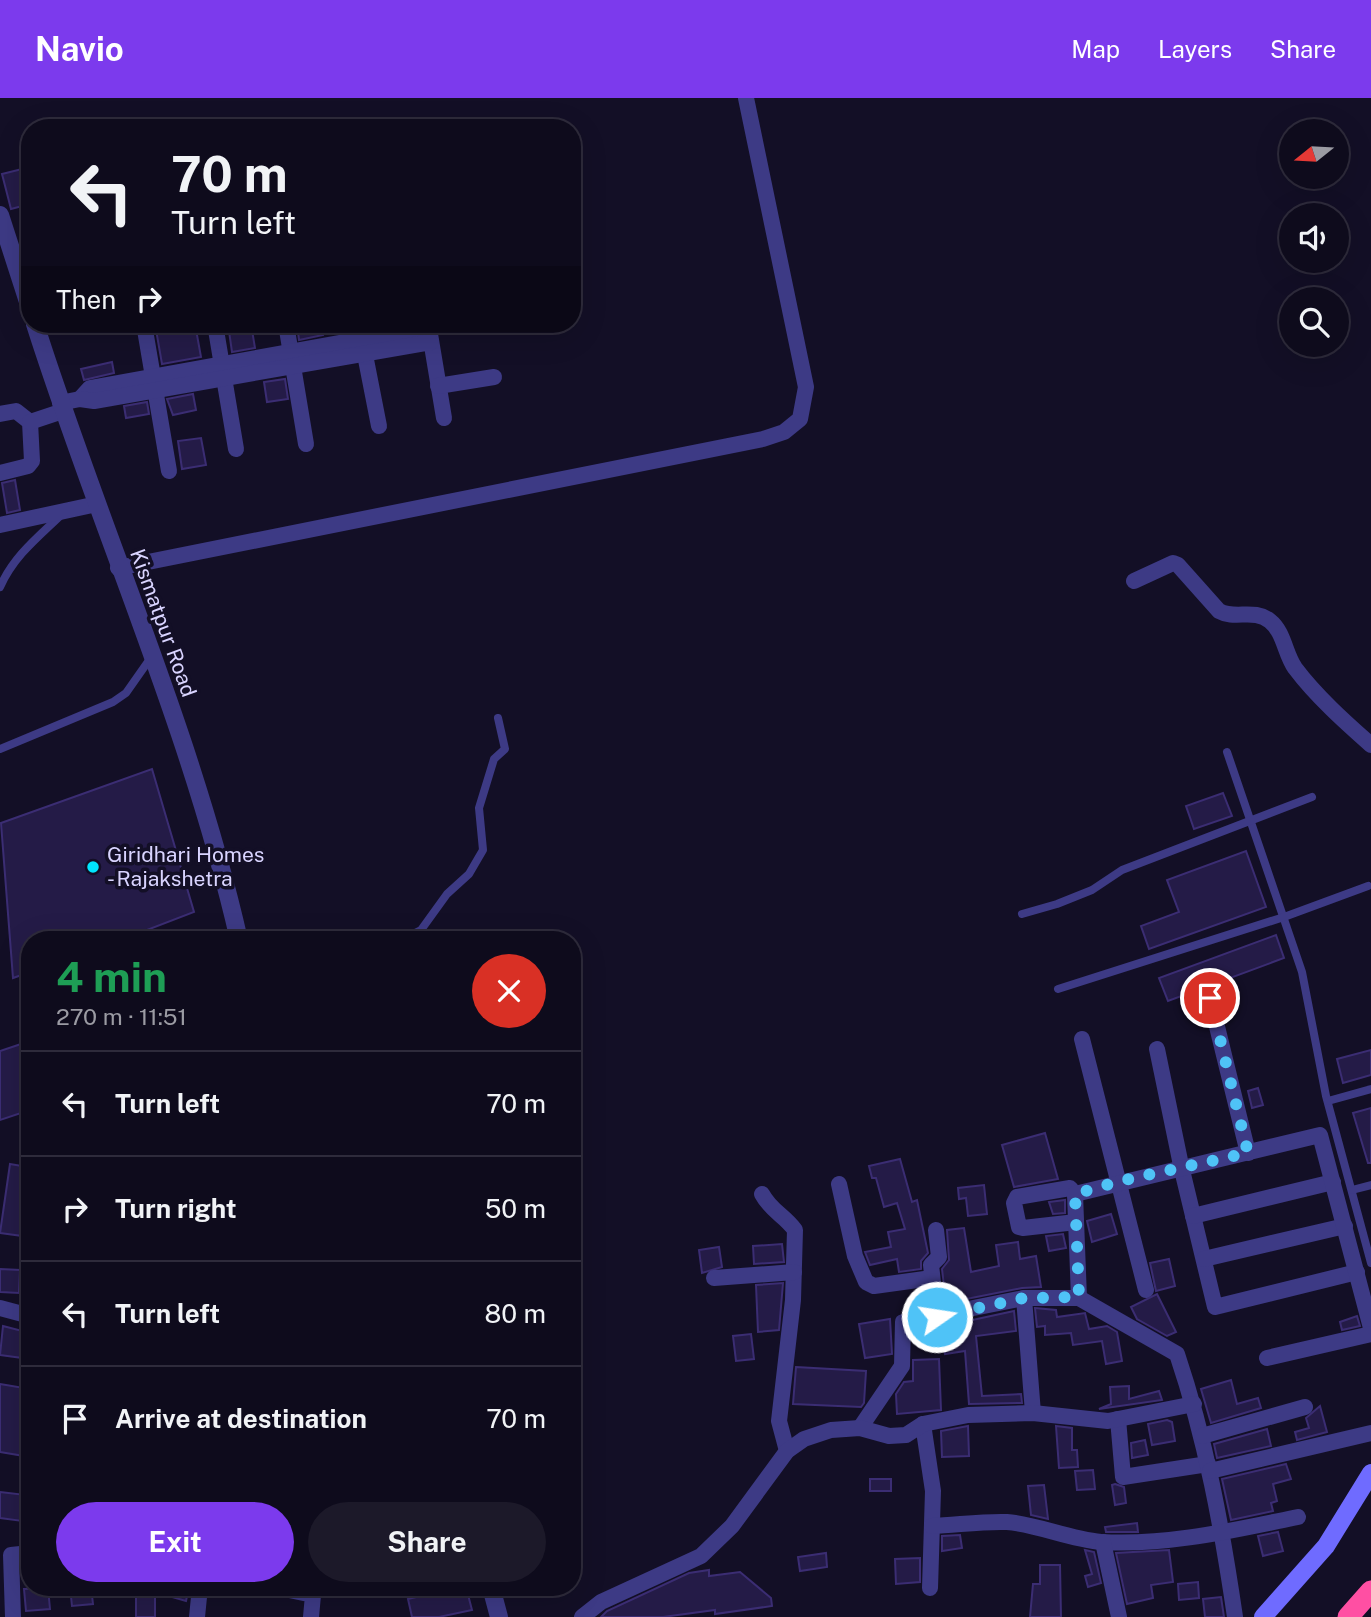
<!DOCTYPE html>
<html lang="en">
<head>
<meta charset="utf-8">
<style>
	body { margin:0; font-family:"Public Sans",sans-serif; background:#1c1929; color:#f1f3f6; height:100vh; display:flex; flex-direction:column; font-size:26px; white-space:nowrap }
	* { box-sizing:border-box; margin:0 }
	p { font-size:23px; color:#9b9ba3 }
	.icon { flex:none; width:38px; height:38px; fill:none; stroke:currentColor; stroke-width:2; stroke-linecap:round; stroke-linejoin:round }
	.map { position:relative; flex:1; overflow:hidden }
	.sheet { position:absolute; left:21px; top:833px; width:560px; height:665px; display:flex; flex-direction:column; background:#0e0b1c; border-radius:28px; box-shadow:0 7px 28px #0002,0 0 0 2px #2e2b3b }
	.sheet>* { flex:none }
	.banner { position:absolute; left:21px; top:21px; width:560px; height:214px; border-radius:28px; box-shadow:0 7px 28px #0002,0 0 0 2px #2e2b3b; background:#0e0b1c; color:#f1f3f6; overflow:hidden }
	.needle { width:46px; rotate:252deg }
	.fabs { position:absolute; left:1279px; top:21px; display:grid; gap:14px }
	.fabs a { display:grid; place-items:center; width:70px; height:70px; border-radius:50%; background:#0e0b1c; box-shadow:0 7px 28px #0002,0 0 0 2px #2e2b3b; font-size:35px }
	.pin { position:absolute; display:grid; place-items:center; width:60px; height:60px; color:#fff; margin:-30px; border:4px solid #fff; border-radius:50%; box-shadow:0 2px 7px #0007 }
	.me { position:absolute; width:77px; margin:-38px; rotate:77deg; stroke-linejoin:round; filter:drop-shadow(0 0 5px #0008) }
	.turn { display:flex; align-items:center; gap:24px; height:147px; padding:0 35px; font-size:32px }
	.turn .icon { width:91px; height:91px; stroke-width:2.5 }
	.turn b { display:block; font-size:49px; line-height:60px }
	.then { display:flex; align-items:center; height:66px; padding:0 35px; background:#0003; gap:14px; font-size:26px }
	.round { display:grid; place-items:center; flex:none; width:74px; height:74px; border-radius:37px; background:#1c1929 }
	.head { display:flex; align-items:center; justify-content:space-between; height:119px; padding:0 35px }
	h1 { font-size:42px; font-weight:700; line-height:52px; color:#1e9e55 }
	.button { display:flex; gap:14px; margin-top:auto; padding:14px 35px }
	.button a { flex:1; height:80px; border-radius:42px; background:#7c3aed; color:#fff; font-size:28px; font-weight:700; line-height:80px; text-align:center }
	.button a+a { background:#1c1929; color:#f1f3f6 }
	ul { padding:0; list-style:none }
	li { display:flex; align-items:center; gap:21px; height:105px; padding:0 35px; border-top:2px solid #2e2b3b }
	li div { flex:1 }
	li b { display:block; font-size:26px }
	li em { font-style:normal }
	header { display:flex; align-items:center; gap:42px; box-sizing:border-box; height:98px; padding:0 35px; background:#7c3aed; color:#fff }
	header strong { font-size:33px }
	nav { display:flex; gap:38px; margin-inline-start:auto; font-size:24px }
	.map>svg:first-child { display:block }
	.building { fill:#241b47; stroke:#3b2d73; stroke-width:2 }
	.lines { fill:none; stroke-linecap:round; stroke-linejoin:round }
	.service { stroke:#3d3a85; stroke-width:8 }
	.minor { stroke:#3d3a85; stroke-width:16 }
	.tertiary { stroke:#3d3a85; stroke-width:18 }
	.secondary { stroke:#6f6bff; stroke-width:18 }
	.motorway { stroke:#ff4fa3; stroke-width:21 }
	.route { stroke:#4fc3f7; stroke-width:12; stroke-dasharray:0 21.6 }
	.poi-dot { fill:#00e5ff; stroke:#130f26; stroke-width:2.5 }
	.labels { text-anchor:middle; stroke-width:7; stroke-linejoin:round; paint-order:stroke }
	.street-label { font-size:21px; fill:#d9d4ff; stroke:#130f26 }
	.poi-label { font-size:21px; fill:#d9d4ff; stroke:#130f26; text-anchor:start }
</style>
</head>
<body>
<header>
<strong>Navio</strong>
<nav><a>Map</a><a>Layers</a><a>Share</a></nav>
</header>
<div class="map">
<svg width="1371" height="1519" viewBox="0 0 1371 1519">
	<rect width="100%" height="100%" fill="#130f26"/>
	<g class="building">
		<path d="M 30,69 L 30,106 L 11,111 L 2,76 Z"/>
		<path d="M 155,226 L 195,226 L 201,259 L 162,266 Z"/>
		<path d="M 228,226 L 251,226 L 255,250 L 232,254 Z"/>
		<path d="M 297,226 L 321,226 L 323,237 L 299,242 Z"/>
		<path d="M 112,264 L 114,275 L 84,282 L 81,271 Z"/>
		<path d="M 285,281 L 288,301 L 267,304 L 264,284 Z"/>
		<path d="M 193,296 L 196,312 L 173,317 L 167,301 Z"/>
		<path d="M 147,304 L 149,316 L 126,320 L 124,308 Z"/>
		<path d="M 201,340 L 206,367 L 182,371 L 178,343 Z"/>
		<path d="M 15,382 L 20,412 L 7,415 L 2,385 Z"/>
		<path d="M 152,671 L 194,814 L 121,842 L 30,842 L 30,874 L 13,880 L 1,725 Z"/>
		<path d="M 1223,695 L 1232,718 L 1194,731 L 1186,708 Z"/>
		<path d="M 1246,753 L 1266,809 L 1149,851 L 1141,828 L 1179,814 L 1167,782 Z"/>
		<path d="M 1276,837 L 1284,860 L 1168,903 L 1159,880 Z"/>
		<path d="M 30,943 L 30,1012 L 0,1022 L 0,953 Z"/>
		<path d="M 1371,952 L 1371,977 L 1343,985 L 1337,961 Z"/>
		<path d="M 1258,990 L 1263,1007 L 1252,1010 L 1248,993 Z"/>
		<path d="M 1371,1010 L 1371,1065 L 1368,1065 L 1353,1015 Z"/>
		<path d="M 1045,1035 L 1058,1081 L 1014,1089 L 1002,1047 Z"/>
		<path d="M 900,1061 L 912,1104 L 917,1102 L 928,1155 L 921,1163 L 921,1171 L 899,1174 L 897,1161 L 870,1167 L 865,1154 L 891,1149 L 888,1134 L 905,1131 L 897,1105 L 884,1109 L 876,1080 L 872,1080 L 869,1068 Z"/>
		<path d="M 10,1066 L 28,1069 L 30,1139 L 0,1135 Z"/>
		<path d="M 984,1087 L 987,1116 L 968,1118 L 966,1100 L 959,1101 L 958,1090 Z"/>
		<path d="M 1065,1102 L 1065,1115 L 1053,1116 L 1049,1104 Z"/>
		<path d="M 1111,1116 L 1117,1136 L 1092,1144 L 1087,1123 Z"/>
		<path d="M 964,1130 L 971,1174 L 999,1168 L 996,1147 L 1018,1144 L 1020,1161 L 1036,1158 L 1041,1189 L 1022,1190 L 946,1205 L 942,1171 L 949,1162 L 947,1132 Z"/>
		<path d="M 1063,1136 L 1066,1150 L 1049,1153 L 1046,1138 Z"/>
		<path d="M 782,1146 L 784,1164 L 754,1166 L 753,1148 Z"/>
		<path d="M 719,1149 L 722,1169 L 702,1175 L 699,1152 Z"/>
		<path d="M 1169,1161 L 1175,1188 L 1156,1193 L 1150,1165 Z"/>
		<path d="M 0,1171 L 20,1172 L 19,1195 L 0,1194 Z"/>
		<path d="M 783,1185 L 779,1232 L 758,1234 L 756,1187 Z"/>
		<path d="M 1157,1196 L 1176,1234 L 1167,1238 L 1137,1221 L 1131,1209 Z"/>
		<path d="M 1035,1210 L 1056,1212 L 1057,1219 L 1085,1215 L 1089,1231 L 1107,1228 L 1117,1234 L 1122,1263 L 1106,1266 L 1102,1243 L 1073,1247 L 1071,1235 L 1045,1237 L 1045,1228 L 1037,1229 Z"/>
		<path d="M 1014,1213 L 1016,1233 L 976,1238 L 982,1298 L 1021,1296 L 1022,1305 L 969,1306 L 965,1253 L 945,1256 L 940,1229 Z"/>
		<path d="M 1357,1218 L 1360,1228 L 1342,1232 L 1340,1224 Z"/>
		<path d="M 890,1221 L 892,1256 L 865,1260 L 859,1226 Z"/>
		<path d="M 3,1228 L 30,1235 L 30,1261 L 0,1257 Z"/>
		<path d="M 751,1236 L 754,1261 L 736,1263 L 733,1238 Z"/>
		<path d="M 939,1261 L 941,1312 L 897,1316 L 896,1296 L 904,1284 L 913,1283 L 913,1262 Z"/>
		<path d="M 796,1269 L 866,1273 L 864,1305 L 861,1309 L 793,1306 Z"/>
		<path d="M 1231,1282 L 1237,1306 L 1258,1300 L 1261,1310 L 1211,1325 L 1201,1291 Z"/>
		<path d="M 0,1286 L 30,1291 L 30,1359 L 0,1354 Z"/>
		<path d="M 1129,1288 L 1129,1301 L 1159,1293 L 1162,1302 L 1099,1311 L 1111,1306 L 1110,1289 Z"/>
		<path d="M 1320,1308 L 1327,1334 L 1297,1342 L 1295,1334 L 1309,1330 L 1306,1320 Z"/>
		<path d="M 1167,1322 L 1172,1324 L 1175,1343 L 1152,1347 L 1148,1326 Z"/>
		<path d="M 968,1328 L 969,1358 L 942,1359 L 941,1333 Z"/>
		<path d="M 1056,1328 L 1072,1330 L 1072,1352 L 1077,1352 L 1078,1369 L 1059,1370 Z"/>
		<path d="M 1267,1331 L 1271,1348 L 1217,1360 L 1214,1346 Z"/>
		<path d="M 1145,1342 L 1148,1357 L 1132,1360 L 1131,1345 Z"/>
		<path d="M 1286,1366 L 1291,1381 L 1273,1386 L 1277,1403 L 1271,1405 L 1273,1413 L 1231,1422 L 1222,1381 Z"/>
		<path d="M 1093,1372 L 1095,1391 L 1077,1392 L 1075,1373 Z"/>
		<rect x="870" y="1381" width="21" height="12"/>
		<path d="M 1115,1386 L 1124,1389 L 1126,1405 L 1115,1407 L 1112,1387 Z"/>
		<path d="M 1044,1387 L 1048,1421 L 1031,1417 L 1028,1388 Z"/>
		<path d="M 0,1394 L 26,1397 L 22,1423 L 0,1420 Z"/>
		<path d="M 1137,1425 L 1138,1434 L 1106,1434 L 1105,1429 Z"/>
		<path d="M 1278,1434 L 1283,1453 L 1263,1458 L 1258,1438 Z"/>
		<path d="M 960,1437 L 962,1450 L 942,1453 L 942,1438 Z"/>
		<path d="M 1085,1452 L 1094,1454 L 1101,1485 L 1088,1489 L 1085,1478 L 1092,1476 Z"/>
		<path d="M 1169,1452 L 1173,1484 L 1151,1487 L 1153,1500 L 1127,1506 L 1116,1455 Z"/>
		<path d="M 826,1455 L 827,1469 L 800,1473 L 798,1459 Z"/>
		<path d="M 920,1460 L 920,1484 L 896,1486 L 895,1461 Z"/>
		<path d="M 1040,1467 L 1060,1467 L 1061,1519 L 1030,1519 L 1033,1486 L 1040,1486 Z"/>
		<path d="M 709,1472 L 709,1478 L 740,1474 L 771,1500 L 772,1508 L 715,1516 L 715,1512 L 663,1519 L 601,1519 L 607,1513 L 689,1475 Z"/>
		<path d="M 1198,1484 L 1199,1500 L 1179,1502 L 1178,1486 Z"/>
		<path d="M 70,1489 L 91,1489 L 93,1506 L 72,1508 Z"/>
		<path d="M 136,1489 L 189,1489 L 186,1503 L 155,1494 L 155,1519 L 136,1519 Z"/>
		<path d="M 458,1489 L 466,1489 L 472,1512 L 439,1519 L 412,1519 L 408,1501 Z"/>
		<path d="M 48,1490 L 50,1511 L 26,1513 L 24,1491 Z"/>
		<path d="M 1221,1499 L 1224,1519 L 1205,1519 L 1203,1501 Z"/>
	</g>
	<g class="lines">
		<g class="service">
			<path d="M 0,489 C 14,458 37,440 61,417"/>
			<path d="M 0,651 L 113,604 L 126,595 L 152,558"/>
			<path d="M 1227,654 L 1302,874 L 1326,998 L 1371,1165"/>
			<path d="M 1022,816 L 1057,806 L 1092,792 L 1122,772 L 1312,699"/>
			<path d="M 401,842 L 421,832 L 447,796 L 469,776 L 483,752 L 479,710 L 494,661 L 505,651 L 498,620"/>
			<path d="M 1058,891 L 1284,819 L 1368,788"/>
			<path d="M 1328,1003 L 1371,991"/>
			<path d="M 1352,1092 L 1371,1087"/>
		</g>
		<g class="minor">
			<path d="M 144,226 L 169,373"/>
			<path d="M 215,226 L 236,351"/>
			<path d="M 286,226 L 306,346"/>
			<path d="M 359,226 L 379,328"/>
			<path d="M 430,236 L 444,320"/>
			<path d="M 438,288 L 494,279"/>
			<path d="M 80,301 L 90,290 L 428,229"/>
			<path d="M 60,305 L 80,301 L 94,303 L 431,244"/>
			<path d="M 0,316 L 16,313 L 30,324 L 32,363 L 28,368 L 0,375"/>
			<path d="M 30,324 L 63,313"/>
			<path d="M 0,427 L 97,406"/>
			<path d="M 118,470 L 763,341 L 784,334 L 800,321 L 806,289 L 746,0"/>
			<path d="M 1134,483 L 1173,465 L 1178,467 L 1219,513 C 1235,522 1254,510 1270,523 C 1284,534 1285,556 1295,570 C 1316,598 1345,624 1371,647"/>
			<path d="M 1210,900 L 1248,1055"/>
			<path d="M 1082,941 L 1146,1192"/>
			<path d="M 1157,951 L 1182,1072 L 1215,1209 L 1357,1174"/>
			<path d="M 839,1086 L 855,1158 L 866,1184 L 874,1188 L 932,1180"/>
			<path d="M 762,1096 C 771,1113 784,1117 795,1132 L 793,1202 L 779,1323 L 787,1353"/>
			<path d="M 1075,1096 L 1070,1090 L 1017,1099 L 1014,1105 L 1019,1129 L 1023,1130 L 1076,1124"/>
			<path d="M 1193,1118 L 1333,1084"/>
			<path d="M 936,1132 L 939,1159 L 931,1167 L 937,1219"/>
			<path d="M 1204,1161 L 1345,1128"/>
			<path d="M 714,1180 L 794,1174"/>
			<path d="M 1024,1200 L 1033,1315"/>
			<path d="M 1079,1200 L 1075,1096 L 1320,1037 L 1371,1230"/>
			<path d="M 0,1210 L 30,1218"/>
			<path d="M 1267,1260 L 1371,1236"/>
			<path d="M 1118,1321 L 1123,1379 L 1208,1366"/>
			<path d="M 923,1326 L 933,1393 L 930,1490"/>
			<path d="M 860,1330 L 902,1268 L 903,1224 L 1024,1200 L 1079,1200 L 1177,1256 C 1206,1342 1222,1430 1235,1519"/>
			<path d="M 1202,1338 L 1305,1309"/>
			<path d="M 1210,1373 L 1371,1335"/>
			<path d="M 932,1428 C 957,1427 983,1423 1007,1424 C 1036,1426 1069,1441 1101,1444 C 1167,1448 1234,1432 1298,1419"/>
			<path d="M 1103,1444 L 1119,1519"/>
			<path d="M 275,1489 L 313,1497 L 311,1519"/>
			<path d="M 407,1491 L 416,1489"/>
			<path d="M 13,1519 L 11,1457 L 30,1455"/>
			<path d="M 197,1519 L 200,1489"/>
			<path d="M 582,1519 L 601,1504 L 701,1458 L 732,1428 L 787,1353 L 804,1341 L 831,1332 L 860,1330 L 889,1338 L 906,1337 L 923,1326 L 968,1317 L 1033,1315 L 1108,1323 L 1194,1306"/>
		</g>
		<g class="tertiary">
			<path d="M 0,117 L 30,210"/>
			<path d="M 35,226 C 100,431 191,631 239,842"/>
			<path d="M 491,1489 L 499,1519"/>
		</g>
		<path class="secondary" d="M 1263,1519 L 1326,1448 L 1371,1375"/>
		<path class="motorway" d="M 1348,1519 L 1371,1493"/>
	</g>
	<g class="lines">
		<path class="route" d="M 937,1219 L 1024,1200 L 1079,1199 L 1075,1096 L 1120,1083 L 1248,1055 L 1210,900"/>
	</g>
	<circle class="poi-dot" cx="93" cy="769" r="7"/>
	<g class="labels">
		<g class="street-label">
			<text transform="translate(163 525) rotate(70)" y="7">Kismatpur Road</text>
		</g>
		<g class="poi-label">
			<text x="107" y="764">Giridhari Homes<tspan x="107" dy="24">- Rajakshetra</tspan></text>
		</g>
	</g>
</svg>
<div class="fabs">
<a><svg class="needle" viewBox="-14 -14 28 28"><path d="M0-13l5 13h-10z" fill="#e53935"/><path d="M0 13l5-13h-10z" fill="#9b9ba3"/></svg></a>
<a><svg class="icon" aria-label="sound" viewBox="0 0 24 24"><path d="M4 9h4l5-4v14l-5-4H4zM17 9q2 3 0 6"/></svg></a>
<a><svg class="icon" aria-label="search" viewBox="0 0 24 24"><circle cx="10" cy="10" r="6"/><path d="M15 15l6 6"/></svg></a>
</div>
<div class="pin" style="left:1210px;top:900px;background:#d93025"><svg class="icon" aria-label="arrive" viewBox="0 0 24 24"><path d="M6 21V4h12l-3 4 3 4H6"/></svg></div>
<svg class="me" style="left:937px;top:1219px" viewBox="-20 -20 40 40"><circle r="17" fill="#4fc3f7" stroke="#fff" stroke-width="3"/><path d="M0-11L8 9 0 5-8 9z" fill="#fff"/></svg>
<div class="banner">
<div class="turn"><svg class="icon" aria-label="left" viewBox="0 0 24 24"><path d="M17 20v-9H6M10 6l-5 5 5 5"/></svg><div><b>70 m</b>Turn left</div></div>
<div class="then">Then<svg class="icon" aria-label="right" viewBox="0 0 24 24"><path d="M7 20v-9h11M14 6l5 5-5 5"/></svg></div>
</div>
<section class="sheet">
<div class="head"><div><h1>4 min</h1><p>270 m · 11:51</p></div><a class="round" style="background:#d93025;color:#fff"><svg class="icon" aria-label="close" viewBox="0 0 24 24"><path d="M6 6l12 12M18 6L6 18"/></svg></a></div>
<ul>
<li><svg class="icon" aria-label="left" viewBox="0 0 24 24"><path d="M17 20v-9H6M10 6l-5 5 5 5"/></svg><div><b>Turn left</b></div><em>70 m</em></li>
<li><svg class="icon" aria-label="right" viewBox="0 0 24 24"><path d="M7 20v-9h11M14 6l5 5-5 5"/></svg><div><b>Turn right</b></div><em>50 m</em></li>
<li><svg class="icon" aria-label="left" viewBox="0 0 24 24"><path d="M17 20v-9H6M10 6l-5 5 5 5"/></svg><div><b>Turn left</b></div><em>80 m</em></li>
<li><svg class="icon" aria-label="arrive" viewBox="0 0 24 24"><path d="M6 21V4h12l-3 4 3 4H6"/></svg><div><b>Arrive at destination</b></div><em>70 m</em></li>
</ul>
<div class="button"><a>Exit</a><a>Share</a></div>
</section>
</div>
</body>
</html>
